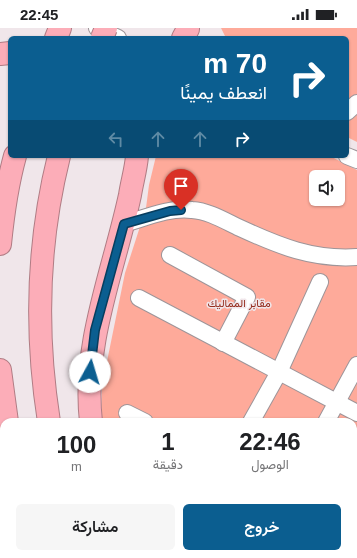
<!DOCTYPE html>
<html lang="ar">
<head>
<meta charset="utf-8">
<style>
	body { margin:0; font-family:Helvetica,Vazirmatn,sans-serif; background:#f6f6f6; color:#202124; direction:rtl; height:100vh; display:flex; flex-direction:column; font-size:15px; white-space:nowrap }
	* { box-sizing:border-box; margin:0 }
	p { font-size:13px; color:#757577 }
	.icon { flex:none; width:22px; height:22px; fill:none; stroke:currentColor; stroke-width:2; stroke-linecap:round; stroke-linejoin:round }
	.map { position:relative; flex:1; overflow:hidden; direction:ltr }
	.panel { position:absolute; left:0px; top:390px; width:357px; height:140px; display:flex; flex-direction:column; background:#fff; border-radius:12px 12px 0 0; box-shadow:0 1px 3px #0004; direction:rtl }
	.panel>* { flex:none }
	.guide { position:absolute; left:8px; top:8px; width:341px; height:122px; border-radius:6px; box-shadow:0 1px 3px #0004; direction:rtl; background:#0b5e90; color:#fff; overflow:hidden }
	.fabs { position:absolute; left:309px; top:142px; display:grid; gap:8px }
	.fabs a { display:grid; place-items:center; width:36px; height:36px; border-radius:6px; background:#fff; box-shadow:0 1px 3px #0004; font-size:20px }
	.pin { position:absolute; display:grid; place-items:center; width:34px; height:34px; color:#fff; margin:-41px -17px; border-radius:50% 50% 50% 0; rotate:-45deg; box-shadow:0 0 4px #0007 }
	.pin .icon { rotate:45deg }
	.me { position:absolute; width:44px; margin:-22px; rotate:6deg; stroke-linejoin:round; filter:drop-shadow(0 0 3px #0008) }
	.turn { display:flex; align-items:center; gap:14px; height:84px; padding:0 16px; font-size:18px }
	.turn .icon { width:52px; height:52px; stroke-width:2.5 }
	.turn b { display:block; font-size:28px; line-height:34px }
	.lanes { display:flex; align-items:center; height:38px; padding:0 16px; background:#0003; justify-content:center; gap:20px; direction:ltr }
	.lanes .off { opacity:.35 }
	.eta { display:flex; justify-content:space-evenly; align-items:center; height:68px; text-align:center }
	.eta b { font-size:24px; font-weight:600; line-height:28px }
	.cta { display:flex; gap:8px; margin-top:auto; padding:8px 16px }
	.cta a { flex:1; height:46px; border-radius:6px; background:#0b5e90; color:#fff; font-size:16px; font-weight:600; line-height:46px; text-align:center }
	.cta a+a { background:#f6f6f6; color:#202124 }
	.status { display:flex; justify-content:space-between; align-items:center; height:28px; padding:0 20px; background:#fff; direction:ltr }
	.status svg { height:11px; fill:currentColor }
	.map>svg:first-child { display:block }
	.green { fill:#feaa9a; fill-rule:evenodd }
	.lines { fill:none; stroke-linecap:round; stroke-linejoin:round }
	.minor-casing { stroke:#9e9599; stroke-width:18 }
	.highway-casing { stroke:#b07c84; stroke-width:24 }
	.minor { stroke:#fff; stroke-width:16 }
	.highway { stroke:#fcadb8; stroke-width:22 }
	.highway-bridge-casing { stroke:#b07c84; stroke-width:24; stroke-linecap:butt }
	.highway-bridge { stroke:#fcadb8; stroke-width:22 }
	.route-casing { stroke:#073d5e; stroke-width:10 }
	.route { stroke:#0b5e90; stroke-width:7 }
	.labels { text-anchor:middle; stroke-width:3; stroke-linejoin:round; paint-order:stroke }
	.park-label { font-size:11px; fill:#952e1f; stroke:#f0e6ea }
</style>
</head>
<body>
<div class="status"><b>22:45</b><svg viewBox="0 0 49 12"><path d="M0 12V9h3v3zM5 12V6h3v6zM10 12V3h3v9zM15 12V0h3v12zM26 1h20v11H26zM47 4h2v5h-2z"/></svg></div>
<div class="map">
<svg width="357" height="530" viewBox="0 0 357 530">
	<rect width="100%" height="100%" fill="#f0e6ea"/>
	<g class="green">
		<path d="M 221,0 L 357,0 L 357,114 L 347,109 L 347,10 L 226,10 Z"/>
		<path d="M 156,128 L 330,128 L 357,142 L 357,530 L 142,530 L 140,526 L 353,526 L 353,394 L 101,394 L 102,358 L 125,245 L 146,180 L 149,157 ZM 316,149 L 338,149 L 338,171 L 316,171 Z"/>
	</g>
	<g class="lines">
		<defs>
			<g id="minor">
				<path d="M 97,0 L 118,10"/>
				<path d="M 347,84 L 357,75"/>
				<path d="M 347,128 L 357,132"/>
				<path d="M 124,196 C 145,190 169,179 192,182 C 209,183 225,193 240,200 C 279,218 313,232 357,229"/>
				<path d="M 170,227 L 247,269 L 223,315"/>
				<path d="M 139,270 L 357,385"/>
				<path d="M 127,385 L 145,394"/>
				<path d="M 251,394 L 279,344 L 320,254"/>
				<path d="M 326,394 L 357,337"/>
				<path d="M 353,494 L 357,487"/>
				<path d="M 208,526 L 238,530"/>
				<path d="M 188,530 L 190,526"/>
			</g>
			<g id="highway">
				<path d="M 56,10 L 60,0"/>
				<path d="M 183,10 L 188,1"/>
				<path d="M 0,26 L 10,25"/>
				<path d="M 0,216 C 3,186 7,157 15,128"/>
				<path d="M 0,342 L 7,394"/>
				<path d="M 49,394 C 35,305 37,216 59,128"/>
				<path d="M 91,394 C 82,316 114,242 130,167 C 132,154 136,141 137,128"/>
				<path d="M 0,511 L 4,522"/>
				<path d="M 42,526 L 44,530"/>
				<path d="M 89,526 L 91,530"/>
				<path d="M 124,526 L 126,530"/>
			</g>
		</defs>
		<use href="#minor" class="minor-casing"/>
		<use href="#highway" class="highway-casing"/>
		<use href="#minor" class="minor"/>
		<use href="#highway" class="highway"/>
		<defs>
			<path id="highway-bridge" d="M 102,10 L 106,0"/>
		</defs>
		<use href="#highway-bridge" class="highway-bridge-casing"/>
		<use href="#highway-bridge" class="highway-bridge"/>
	</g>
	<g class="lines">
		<defs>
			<path id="route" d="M 90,344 L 95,302 L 124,196 L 170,183 L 181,182"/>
		</defs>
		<use href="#route" class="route-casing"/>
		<use href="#route" class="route"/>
	</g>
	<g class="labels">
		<g class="park-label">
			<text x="239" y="279">مقابر المماليك</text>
		</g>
	</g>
</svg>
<div class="fabs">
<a><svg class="icon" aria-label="sound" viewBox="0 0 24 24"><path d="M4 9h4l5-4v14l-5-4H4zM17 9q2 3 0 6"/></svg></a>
</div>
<div class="pin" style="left:181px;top:182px;background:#d93025"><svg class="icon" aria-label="arrive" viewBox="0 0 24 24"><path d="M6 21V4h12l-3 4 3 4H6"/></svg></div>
<svg class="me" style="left:90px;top:344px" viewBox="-20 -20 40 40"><circle r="19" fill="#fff"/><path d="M0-13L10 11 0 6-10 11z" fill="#0b5e90"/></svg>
<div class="guide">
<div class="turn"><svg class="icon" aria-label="right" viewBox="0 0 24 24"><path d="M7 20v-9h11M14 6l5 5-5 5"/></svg><div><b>70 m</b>انعطف يمينًا</div></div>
<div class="lanes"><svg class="icon off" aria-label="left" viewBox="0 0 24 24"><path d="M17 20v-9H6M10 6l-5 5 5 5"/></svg><svg class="icon off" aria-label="ahead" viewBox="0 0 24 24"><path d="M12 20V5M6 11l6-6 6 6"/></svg><svg class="icon off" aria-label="ahead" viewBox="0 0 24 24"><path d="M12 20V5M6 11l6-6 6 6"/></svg><svg class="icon" aria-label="right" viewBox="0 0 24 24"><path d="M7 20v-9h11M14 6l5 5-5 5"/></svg></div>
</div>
<section class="panel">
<div class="eta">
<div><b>22:46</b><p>الوصول</p></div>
<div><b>1</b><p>دقيقة</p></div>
<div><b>100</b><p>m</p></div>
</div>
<div class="cta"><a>خروج</a><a>مشاركة</a></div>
</section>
</div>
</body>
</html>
